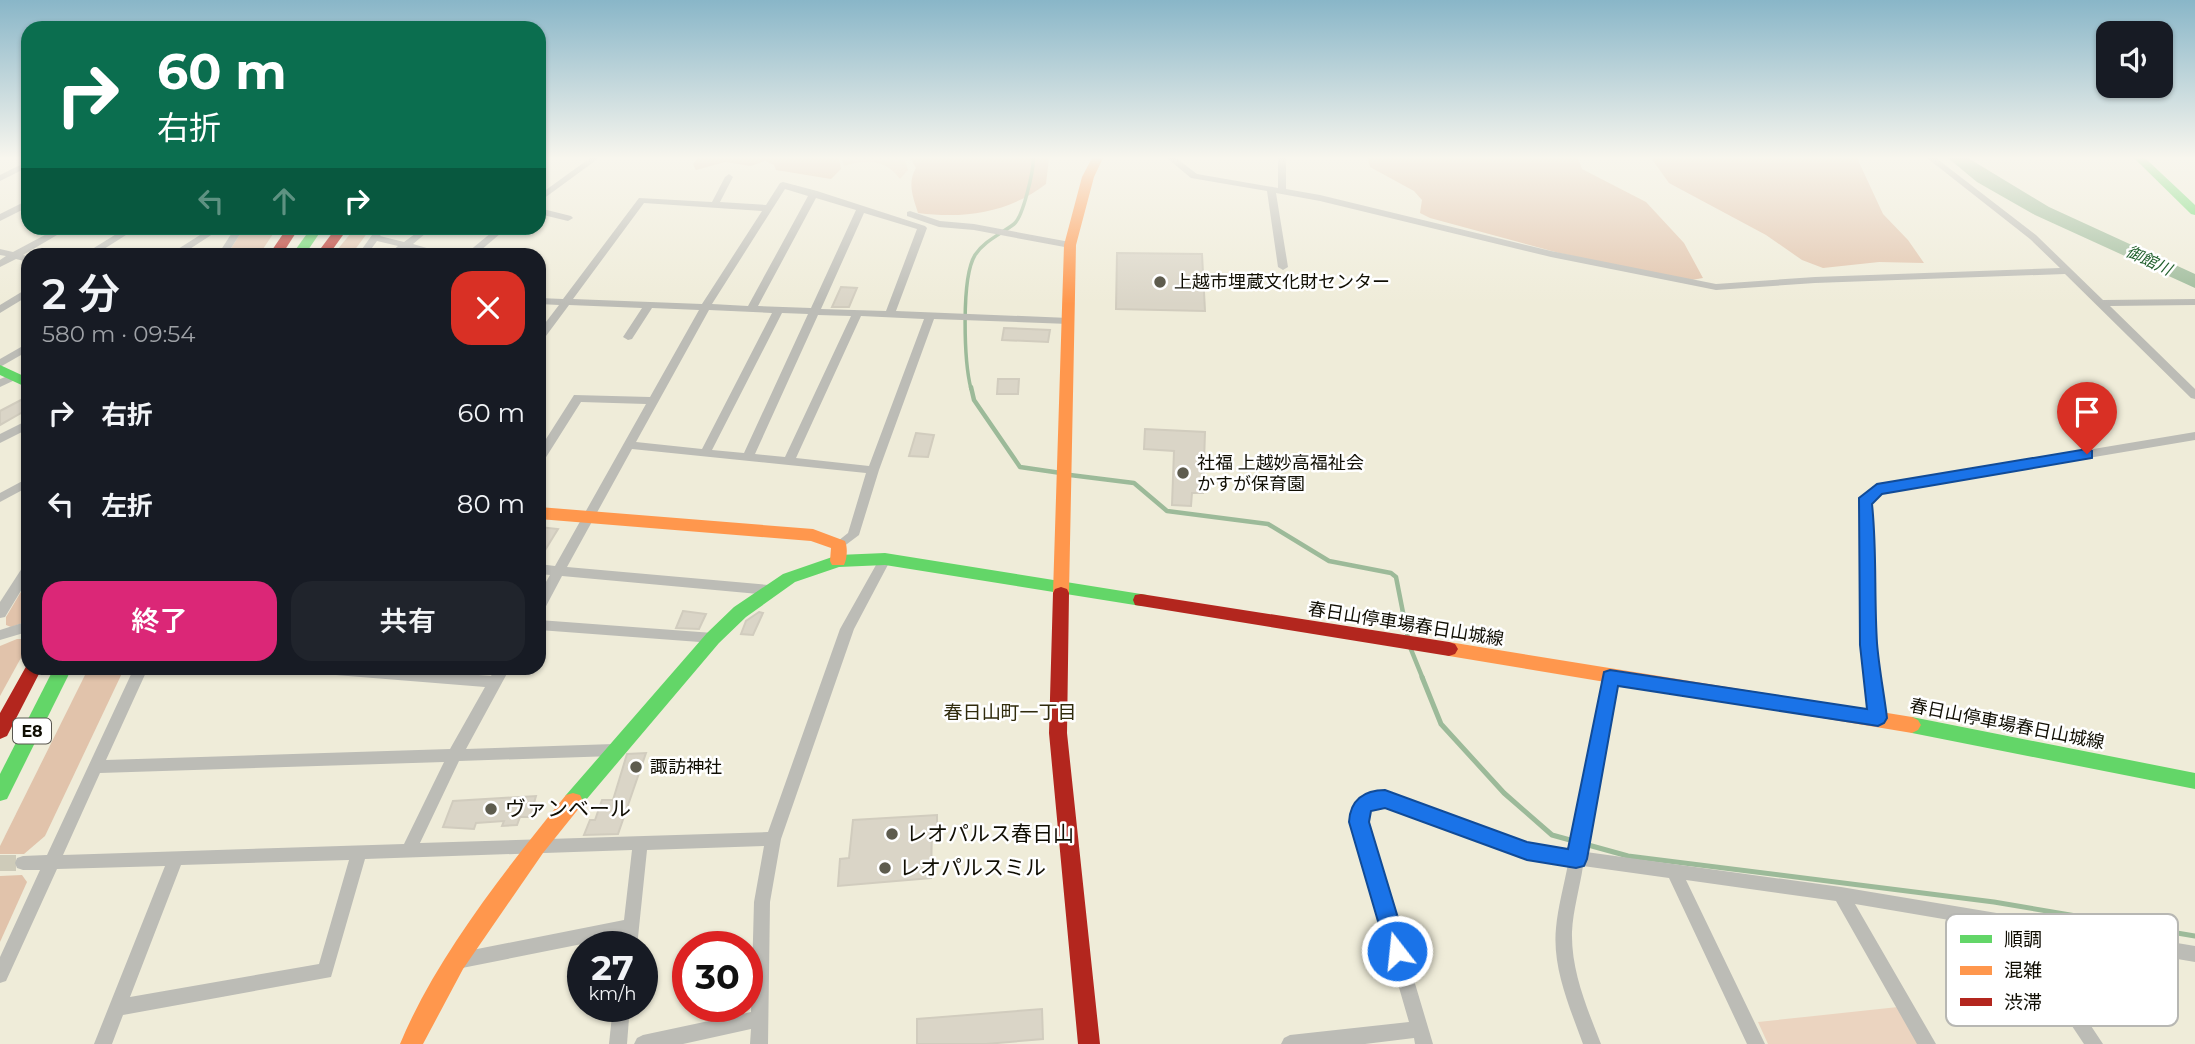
<!DOCTYPE html>
<html lang="ja">
<head>
<meta charset="utf-8">
<style>
	body { margin:0; font-family:Montserrat,"Noto Sans JP",sans-serif; background:#20242c; color:#f1f3f6; height:100vh; display:flex; flex-direction:column; font-size:26px; white-space:nowrap }
	* { box-sizing:border-box; margin:0 }
	p { font-size:23px; color:#9ea1a6 }
	.icon { flex:none; width:38px; height:38px; fill:none; stroke:currentColor; stroke-width:2; stroke-linecap:round; stroke-linejoin:round }
	.map { position:relative; flex:1; overflow:hidden }
	.side { position:absolute; left:21px; top:248px; width:525px; height:427px; display:flex; flex-direction:column; background:#171b24; border-radius:21px; box-shadow:0 2px 5px #0004 }
	.side>* { flex:none }
	.banner { position:absolute; left:21px; top:21px; width:525px; height:214px; border-radius:21px; box-shadow:0 2px 5px #0004; background:#0b6e4f; color:#fff; overflow:hidden }
	.fabs { position:absolute; left:2096px; top:21px; display:grid; gap:14px }
	.fabs a { display:grid; place-items:center; width:77px; height:77px; border-radius:14px; background:#171b24; box-shadow:0 2px 5px #0004; font-size:35px }
	.speed { position:absolute; left:567px; top:931px; display:flex; gap:14px; font-size:35px; font-weight:700; text-align:center }
	.speed>* { display:grid; place-content:center; width:91px; height:91px; border-radius:50%; background:#171b24; box-shadow:0 2px 5px #0004; line-height:1 }
	.speed small { font-size:18px; font-weight:400 }
	.speed .limit { border:10px solid #d22; background:#fff; color:#111 }
	.pin { position:absolute; display:grid; place-items:center; width:60px; height:60px; color:#fff; margin:-72px -30px; border-radius:50% 50% 50% 0; rotate:-45deg; box-shadow:0 0 7px #0007 }
	.pin .icon { rotate:45deg }
	.me { position:absolute; width:77px; margin:-38px; rotate:344deg; stroke-linejoin:round; filter:drop-shadow(0 0 5px #0008) }
	.turn { display:flex; align-items:center; gap:24px; height:147px; padding:0 21px; font-size:32px }
	.turn .icon { width:91px; height:91px; stroke-width:2.5 }
	.turn b { display:block; font-size:49px; line-height:60px }
	.lanes { display:flex; align-items:center; height:66px; padding:0 21px; background:#0003; justify-content:center; gap:35px; direction:ltr }
	.lanes .off { opacity:.35 }
	.round { display:grid; place-items:center; flex:none; width:74px; height:74px; border-radius:21px; background:#20242c }
	.summary { display:flex; align-items:center; justify-content:space-between; height:119px; padding:0 21px }
	h1 { font-size:42px; font-weight:600; line-height:52px }
	.cta { display:flex; gap:14px; margin-top:auto; padding:14px 21px }
	.cta a { flex:1; height:80px; border-radius:21px; background:#db2777; color:#fff; font-size:28px; font-weight:600; line-height:80px; text-align:center }
	.cta a+a { background:#20242c; color:#f1f3f6 }
	ul { padding:0; list-style:none }
	li { display:flex; align-items:center; gap:21px; height:91px; padding:0 21px }
	li div { flex:1 }
	li b { display:block; font-size:26px }
	li em { font-style:normal }
	.map>svg:first-child { display:block }
	.green { fill:#ebd4c0 }
	.forest { fill:#e1c3ab }
	.lines { fill:none; stroke-linecap:round; stroke-linejoin:round }
	.stream-far2 { stroke:#9cba99; stroke-width:3.5 }
	.stream-far1 { stroke:#9cba99; stroke-width:4.5 }
	.stream { stroke:#9cba99; stroke-width:5 }
	.river { fill:#9cba99; fill-rule:evenodd }
	.building { fill:#dad5c7; stroke:#d1ccbe; stroke-width:2 }
	.street-tunnel { stroke:#cecbb9; stroke-width:16; stroke-dasharray:16 8; stroke-linecap:butt }
	.street { fill:#bcbcb6; fill-rule:evenodd }
	.fast { fill:#63d668; fill-rule:evenodd }
	.slow { fill:#ff974d; fill-rule:evenodd }
	.jam { fill:#b3261e; fill-rule:evenodd }
	.route { fill:#1a73e8; stroke:#114b97; stroke-width:2 }
	.poi-dot { fill:#5e5c4e; stroke:#fff; stroke-width:2.5 }
	.labels { text-anchor:middle; stroke-width:5; stroke-linejoin:round; paint-order:stroke }
	.far-water-label { font-size:16px; font-style:italic; fill:#23622f; stroke:#fff }
	.shield { fill:#fff; stroke:#58564f; stroke-width:2 }
	.shield-label { font-size:16px; font-weight:bold; fill:#100e03 }
	.poi-label { font-size:18px; fill:#100e03; stroke:#fff; text-anchor:start }
	.street-label { font-size:18px; fill:#100e03; stroke:#fff }
	.neighbourhood-label { font-size:19px; fill:#302b0c; stroke:#fff }
	.near-poi-label { font-size:21px; fill:#100e03; stroke:#fff; text-anchor:start }
	.key { fill:#fff; stroke:#b7b7b3; stroke-width:2 }
	.key-label { font-size:19px; fill:#100e03 }
</style>
</head>
<body>
<div class="map">
<svg width="2195" height="1044" viewBox="0 0 2195 1044">
	<rect width="100%" height="100%" fill="#efecd9"/>
	<g class="green">
		<path d="M 842,158 L 904,158 L 908,170 L 900,179 C 886,159 866,159 844,166 Z"/>
		<path d="M 1898,1007 L 1918,1044 L 1768,1044 L 1758,1022 Z"/>
	</g>
	<g class="forest">
		<path d="M 698,158 L 839,158 L 841,169 L 831,179 L 776,170 L 774,165 L 765,161 L 751,166 L 725,162 L 696,170 L 693,164 Z"/>
		<path d="M 910,158 L 1049,158 L 1046,184 C 1008,213 965,219 918,213 C 913,197 907,183 916,168 Z"/>
		<path d="M 1368,158 L 1578,158 L 1582,169 L 1646,202 L 1684,243 L 1703,278 L 1686,281 L 1559,253 L 1430,218 L 1420,213 L 1422,200 L 1414,191 L 1370,167 Z"/>
		<path d="M 1651,158 L 1857,158 L 1883,214 L 1908,240 L 1924,263 L 1879,262 L 1823,268 L 1802,260 L 1766,235 L 1669,183 Z"/>
		<path d="M 244,228 L 277,228 L 259,255 L 226,256 Z"/>
		<path d="M 355,228 L 371,228 L 351,255 L 333,255 Z"/>
		<path d="M 28,580 L 28,621 L 11,627 L 6,625 L 6,617 Z"/>
		<path d="M 17,639 L 28,639 L 28,645 L 0,696 L 0,646 Z"/>
		<path d="M 88,669 L 124,669 L 45,836 L 24,854 L 0,854 L 0,846 Z"/>
		<path d="M 22,875 L 27,882 L 0,942 L 0,876 Z"/>
	</g>
	<g class="lines">
		<path class="stream-far2" d="M 971,389 C 964,361 961,278 975,255 C 984,241 1001,234 1014,224 C 1023,217 1034,170 1033,158"/>
		<g class="stream-far1">
			<path d="M 971,387 L 974,400 L 1020,467 L 1061,473"/>
			<path d="M 1070,475 L 1134,483 L 1167,511 L 1268,524 L 1329,561 L 1391,573 L 1396,577 L 1408,638"/>
			<path d="M 1410,647 L 1423,679"/>
		</g>
		<path class="stream" d="M 1422,677 L 1441,724 L 1504,793 L 1552,835 L 1628,856 L 1994,902 L 2195,936"/>
		<path class="river" d="M 1948,158 L 1968,158 L 2049,207 L 2195,274 L 2195,288 L 2035,215 L 1977,182 Z"/>
	</g>
	<g class="building">
		<path d="M 1117,253 L 1202,254 L 1205,311 L 1116,309 Z"/>
		<path d="M 841,287 L 857,288 L 849,307 L 832,307 Z"/>
		<path d="M 1004,328 L 1050,330 L 1048,342 L 1002,340 Z"/>
		<path d="M 998,379 L 1019,379 L 1018,394 L 997,394 Z"/>
		<path d="M 21,400 L 28,405 L 28,409 L 0,425 L 0,411 Z"/>
		<path d="M 1145,429 L 1205,432 L 1203,493 L 1192,493 L 1191,506 L 1172,505 L 1174,451 L 1144,449 Z"/>
		<path d="M 916,433 L 934,435 L 928,457 L 909,456 Z"/>
		<path d="M 539,527 L 558,529 L 539,560 Z"/>
		<path d="M 683,611 L 706,614 L 699,629 L 676,628 Z"/>
		<path d="M 759,612 L 763,613 L 753,635 L 741,634 L 746,621 Z"/>
		<path d="M 646,753 L 618,834 L 584,835 L 590,820 L 595,820 L 602,800 L 613,800 L 627,754 Z"/>
		<path d="M 536,796 L 530,817 L 520,817 L 517,825 L 502,826 L 504,821 L 476,823 L 474,829 L 443,827 L 453,801 Z"/>
		<path d="M 937,815 L 937,827 L 932,828 L 931,878 L 838,886 L 840,859 L 849,858 L 853,820 Z"/>
		<path d="M 1042,1009 L 1043,1039 L 986,1044 L 917,1044 L 917,1019 Z"/>
	</g>
	<g class="lines">
		<path class="street-tunnel" d="M 0,863 L 23,863"/>
		<g class="street">
			<path d="M 590,158 L 599,158 L 539,202 L 539,195 Z"/>
			<path d="M 1167,158 L 1176,158 L 1197,174 L 1278,188 L 1278,158 L 1286,158 L 1286,189 L 1320,195 L 1551,251 L 1716,284 L 1815,277 L 2060,268 L 2030,239 L 1927,158 L 1936,158 L 2036,235 L 2103,300 L 2195,299 L 2195,305 L 2110,306 L 2195,389 L 2195,399 L 2191,398 L 2065,274 L 1815,283 L 1716,290 L 1551,257 L 1320,201 L 1276,193 L 1288,267 L 1283,270 L 1278,267 L 1267,191 L 1191,178 Z"/>
			<path d="M 28,161 L 28,167 L 0,181 L 0,175 Z"/>
			<path d="M 729,174 L 733,177 L 720,202 L 766,205 L 780,183 L 783,182 L 817,191 L 925,226 L 927,228 L 896,311 L 1069,318 L 1074,321 L 1069,324 L 934,319 L 879,470 L 859,535 L 839,550 L 833,545 L 848,533 L 866,473 L 632,449 L 567,567 L 769,585 L 774,587 L 775,590 L 774,593 L 769,595 L 562,576 L 544,610 L 539,611 L 539,594 L 550,575 L 539,574 L 539,564 L 555,566 L 646,404 L 581,402 L 543,462 L 539,463 L 539,450 L 574,395 L 650,397 L 699,310 L 652,308 L 632,339 L 628,340 L 623,337 L 642,308 L 569,305 L 543,340 L 539,341 L 539,331 L 559,305 L 539,304 L 539,298 L 563,299 L 639,198 L 712,202 L 725,177 ZM 785,189 L 808,196 L 748,306 L 712,304 ZM 816,198 L 856,210 L 811,308 L 758,306 ZM 644,203 L 762,211 L 702,304 L 573,299 ZM 864,213 L 917,229 L 886,311 L 821,309 ZM 709,310 L 772,313 L 702,449 L 636,442 ZM 782,313 L 808,314 L 744,453 L 712,450 ZM 818,315 L 851,316 L 785,457 L 755,454 ZM 861,316 L 924,319 L 869,466 L 796,458 Z"/>
			<path d="M 28,200 L 28,207 L 0,221 L 0,214 Z"/>
			<path d="M 539,208 L 571,216 L 573,218 L 568,221 L 539,214 Z"/>
			<path d="M 910,211 L 940,221 L 974,224 L 1070,242 L 1075,245 L 1070,248 L 974,230 L 939,227 L 907,216 L 907,212 Z"/>
			<path d="M 58,228 L 69,228 L 23,255 L 28,256 L 28,262 L 16,259 L 0,267 L 0,260 L 6,256 L 0,255 L 0,249 L 13,252 Z"/>
			<path d="M 126,228 L 137,228 L 93,256 L 81,256 Z"/>
			<path d="M 211,228 L 222,228 L 179,256 L 167,256 Z"/>
			<path d="M 235,228 L 244,228 L 226,256 L 217,256 Z"/>
			<path d="M 377,228 L 386,228 L 380,236 L 404,242 L 423,228 L 432,228 L 413,244 L 454,256 L 436,256 L 407,248 L 397,256 L 386,256 L 398,246 L 377,241 L 366,256 L 357,256 Z"/>
			<path d="M 497,228 L 507,228 L 474,256 L 463,256 Z"/>
			<path d="M 28,288 L 28,296 L 0,313 L 0,305 Z"/>
			<path d="M 28,343 L 28,351 L 0,367 L 0,359 Z"/>
			<path d="M 13,374 L 17,375 L 18,377 L 17,379 L 0,387 L 0,379 Z"/>
			<path d="M 28,420 L 28,429 L 0,443 L 0,434 Z"/>
			<path d="M 2195,432 L 2195,440 L 1881,493 L 1870,503 L 1875,557 L 1872,579 L 1876,644 L 1885,718 L 1883,722 L 1878,724 L 1873,722 L 1862,644 L 1860,579 L 1863,557 L 1858,502 L 1873,486 Z"/>
			<path d="M 28,478 L 28,487 L 0,502 L 0,493 Z"/>
			<path d="M 885,554 L 889,556 L 891,559 L 854,629 L 781,839 L 770,902 L 768,1044 L 750,1044 L 751,1029 L 683,1044 L 634,1044 L 637,1038 L 643,1035 L 751,1012 L 754,902 L 764,846 L 647,850 L 637,947 L 621,947 L 622,936 L 457,969 L 451,967 L 449,961 L 451,955 L 457,953 L 624,920 L 632,850 L 365,859 L 331,977 L 123,1015 L 112,1044 L 94,1044 L 165,866 L 57,869 L 6,981 L 0,983 L 0,957 L 40,870 L 23,870 L 17,868 L 15,863 L 17,858 L 23,856 L 47,855 L 134,668 L 148,668 L 106,760 L 450,749 L 485,687 L 311,673 L 306,672 L 304,668 L 390,668 L 491,676 L 496,668 L 510,668 L 466,749 L 614,744 L 619,746 L 621,750 L 619,754 L 614,756 L 459,761 L 420,843 L 768,832 L 840,629 L 881,556 ZM 444,762 L 404,844 L 63,855 L 100,773 ZM 349,860 L 319,964 L 130,997 L 181,865 Z"/>
			<path d="M 28,563 L 28,579 L 5,617 L 0,618 L 0,602 L 24,565 Z"/>
			<path d="M 539,620 L 713,633 L 718,634 L 720,638 L 718,642 L 713,643 L 539,630 Z"/>
			<path d="M 22,623 L 27,624 L 27,632 L 0,640 L 0,630 Z"/>
			<path d="M 1610,672 L 1615,674 L 1617,678 L 1586,852 L 1841,887 L 2195,946 L 2195,962 L 2030,934 L 2103,1044 L 2084,1044 L 2008,930 L 1855,904 L 1936,1044 L 1917,1044 L 1836,901 L 1686,880 L 1765,1044 L 1747,1044 L 1669,878 L 1583,866 C 1580,887 1573,910 1572,932 C 1571,971 1587,1008 1601,1044 L 1583,1044 C 1570,1008 1552,968 1556,928 C 1558,907 1564,885 1568,864 L 1527,858 L 1385,806 L 1376,806 L 1367,814 L 1367,822 L 1433,1044 L 1415,1044 L 1414,1038 L 1365,1044 L 1281,1044 L 1284,1038 L 1290,1035 L 1409,1022 L 1351,822 L 1354,806 L 1368,794 L 1385,792 L 1527,844 L 1571,850 L 1603,678 L 1605,674 Z"/>
			<path d="M 613,1006 L 630,1006 L 627,1044 L 609,1044 Z"/>
		</g>
		<g class="fast">
			<path d="M 2134,158 L 2145,158 L 2195,205 L 2195,215 L 2191,214 Z"/>
			<path d="M 311,228 L 323,228 L 304,256 L 291,256 Z"/>
			<path d="M 0,365 L 28,378 L 28,388 L 0,375 Z"/>
			<path d="M 885,553 L 1141,594 L 1147,595 L 1149,600 L 1147,605 L 1141,606 L 885,565 L 839,567 L 795,582 L 746,617 L 719,643 L 580,807 L 573,809 L 566,807 L 563,801 L 566,795 L 707,633 L 734,607 L 783,574 L 838,555 Z"/>
			<path d="M 54,668 L 72,668 L 7,799 L 0,801 L 0,774 Z"/>
			<path d="M 1912,717 L 2195,773 L 2195,789 L 1912,733 L 1906,730 L 1903,725 L 1906,720 Z"/>
		</g>
		<g class="slow">
			<path d="M 1092,158 L 1103,158 L 1094,177 L 1076,245 L 1069,593 L 1067,597 L 1055,597 L 1053,593 L 1064,245 L 1082,177 Z"/>
			<path d="M 539,507 L 813,529 L 845,541 C 848,548 847,559 844,565 L 832,565 L 830,561 L 831,548 L 811,541 L 539,519 Z"/>
			<path d="M 1449,642 L 1912,717 L 1918,720 L 1921,725 L 1918,730 L 1912,733 L 1449,656 L 1443,654 L 1440,649 L 1443,644 Z"/>
			<path d="M 573,793 L 580,795 L 583,801 L 580,807 L 543,853 L 463,969 L 423,1044 L 400,1044 C 436,957 507,868 566,795 Z"/>
		</g>
		<g class="jam">
			<path d="M 287,228 L 299,228 L 281,256 L 268,256 Z"/>
			<path d="M 336,228 L 348,228 L 328,256 L 315,256 Z"/>
			<path d="M 1061,587 L 1067,589 L 1069,593 L 1067,733 L 1100,1044 L 1078,1044 L 1049,733 L 1053,593 L 1055,589 Z"/>
			<path d="M 1141,594 L 1449,642 L 1455,644 L 1458,649 L 1455,654 L 1449,656 L 1141,606 L 1135,605 L 1133,600 L 1135,595 Z"/>
			<path d="M 28,663 L 28,668 L 42,668 L 7,736 L 0,739 L 0,713 Z"/>
		</g>
	</g>
	<linearGradient id="sky" x2="0" y2="1"><stop stop-color="#89b6c8"/><stop offset="0.52" stop-color="#f8f6ee"/><stop offset="1" stop-color="#f8f6ee" stop-opacity="0"/></linearGradient>
	<rect width="2195" height="304" fill="url(#sky)"/>
	<path class="route" d="M 2087,449 L 2092,451 L 2092,458 L 1882,494 L 1872,504 C 1877,550 1874,596 1877,643 C 1879,668 1884,693 1887,718 L 1884,723 L 1878,726 L 1618,686 L 1587,859 L 1584,866 L 1576,868 L 1527,860 L 1385,808 L 1371,811 L 1369,822 L 1408,951 L 1404,959 L 1397,962 L 1389,959 L 1349,822 C 1350,800 1364,790 1385,790 L 1527,842 L 1568,849 L 1604,672 L 1610,670 L 1867,709 L 1860,645 L 1859,498 L 1877,484 Z"/>
	<g class="poi-dot">
		<circle cx="1160" cy="282" r="7"/>
		<circle cx="1183" cy="473" r="7"/>
		<circle cx="636" cy="767" r="7"/>
		<circle cx="491" cy="809" r="7"/>
		<circle cx="892" cy="834" r="7"/>
		<circle cx="885" cy="868" r="7"/>
	</g>
	<g class="labels">
		<g class="far-water-label">
			<text transform="translate(2149 260) rotate(25)" y="6">御館川</text>
		</g>
		<rect class="shield" x="13" y="718.5" width="38" height="25" rx="5"/>
		<g class="shield-label">
			<text x="32" y="737">E8</text>
		</g>
		<g class="poi-label">
			<text x="1174" y="288">上越市埋蔵文化財センター</text>
			<text x="1197" y="469">社福 上越妙高福祉会<tspan x="1197" dy="21">かすが保育園</tspan></text>
			<text x="650" y="773">諏訪神社</text>
		</g>
		<g class="street-label">
			<text transform="translate(1406 624) rotate(9)" y="6">春日山停車場春日山城線</text>
			<text transform="translate(2007 724) rotate(11)" y="6">春日山停車場春日山城線</text>
		</g>
		<g class="neighbourhood-label">
			<text x="1010" y="719">春日山町一丁目</text>
		</g>
		<g class="near-poi-label">
			<text x="505" y="816">ヴァンベール</text>
			<text x="906" y="841">レオパルス春日山</text>
			<text x="899" y="875">レオパルスミル</text>
		</g>
	</g>
	<rect x="1946" y="914" width="232" height="112" rx="10" class="key"/>
	<rect x="1960" y="935" width="32" height="8" fill="#63d668"/>
	<rect x="1960" y="966" width="32" height="9" fill="#ff974d"/>
	<rect x="1960" y="998" width="32" height="8" fill="#b3261e"/>
	<g class="key-label">
		<text x="2004" y="946">順調</text>
		<text x="2004" y="977">混雑</text>
		<text x="2004" y="1009">渋滞</text>
	</g>
</svg>
<div class="fabs">
<a><svg class="icon" aria-label="sound" viewBox="0 0 24 24"><path d="M4 9h4l5-4v14l-5-4H4zM17 9q2 3 0 6"/></svg></a>
</div>
<div class="speed"><div>27<small>km/h</small></div><div class="limit">30</div></div>
<div class="pin" style="left:2087px;top:454px;background:#d93025"><svg class="icon" aria-label="arrive" viewBox="0 0 24 24"><path d="M6 21V4h12l-3 4 3 4H6"/></svg></div>
<svg class="me" style="left:1397px;top:951px" viewBox="-20 -20 40 40"><circle r="17" fill="#1a73e8" stroke="#fff" stroke-width="3"/><path d="M0-11L8 9 0 5-8 9z" fill="#fff"/></svg>
<div class="banner">
<div class="turn"><svg class="icon" aria-label="right" viewBox="0 0 24 24"><path d="M7 20v-9h11M14 6l5 5-5 5"/></svg><div><b>60 m</b>右折</div></div>
<div class="lanes"><svg class="icon off" aria-label="left" viewBox="0 0 24 24"><path d="M17 20v-9H6M10 6l-5 5 5 5"/></svg><svg class="icon off" aria-label="ahead" viewBox="0 0 24 24"><path d="M12 20V5M6 11l6-6 6 6"/></svg><svg class="icon" aria-label="right" viewBox="0 0 24 24"><path d="M7 20v-9h11M14 6l5 5-5 5"/></svg></div>
</div>
<section class="side">
<div class="summary"><div><h1>2 分</h1><p>580 m · 09:54</p></div><a class="round" style="background:#d93025;color:#fff"><svg class="icon" aria-label="close" viewBox="0 0 24 24"><path d="M6 6l12 12M18 6L6 18"/></svg></a></div>
<ul>
<li><svg class="icon" aria-label="right" viewBox="0 0 24 24"><path d="M7 20v-9h11M14 6l5 5-5 5"/></svg><div><b>右折</b></div><em>60 m</em></li>
<li><svg class="icon" aria-label="left" viewBox="0 0 24 24"><path d="M17 20v-9H6M10 6l-5 5 5 5"/></svg><div><b>左折</b></div><em>80 m</em></li>
</ul>
<div class="cta"><a>終了</a><a>共有</a></div>
</section>
</div>
</body>
</html>
